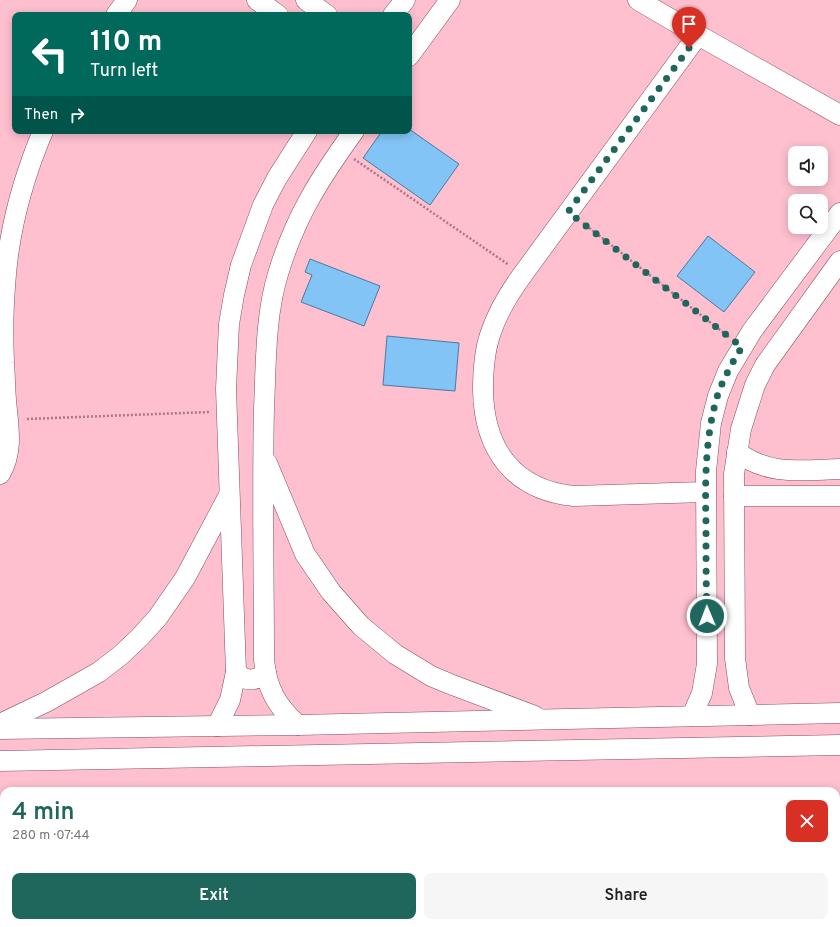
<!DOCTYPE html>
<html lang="en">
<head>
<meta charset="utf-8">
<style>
	body { margin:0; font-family:Overpass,sans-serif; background:#f6f6f6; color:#222; height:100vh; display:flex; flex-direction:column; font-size:15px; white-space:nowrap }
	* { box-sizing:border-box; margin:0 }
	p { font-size:13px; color:#767676 }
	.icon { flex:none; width:22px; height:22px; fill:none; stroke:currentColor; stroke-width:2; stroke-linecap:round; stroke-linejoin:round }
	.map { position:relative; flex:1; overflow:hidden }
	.panel { position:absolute; left:0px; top:787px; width:840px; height:140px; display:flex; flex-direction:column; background:#fff; border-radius:12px 12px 0 0; box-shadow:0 2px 10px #0003 }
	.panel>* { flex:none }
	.guide { position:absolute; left:12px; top:12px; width:400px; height:122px; border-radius:8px; box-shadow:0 2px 10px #0003; background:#00695c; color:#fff; overflow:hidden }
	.fabs { position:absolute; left:788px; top:146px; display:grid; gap:8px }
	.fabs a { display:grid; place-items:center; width:40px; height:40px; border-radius:8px; background:#fff; box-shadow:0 2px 10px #0003; font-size:20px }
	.pin { position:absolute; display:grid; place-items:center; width:34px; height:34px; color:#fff; margin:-41px -17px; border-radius:50% 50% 50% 0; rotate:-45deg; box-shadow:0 0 4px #0007 }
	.pin .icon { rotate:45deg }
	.me { position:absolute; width:44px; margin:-22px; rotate:359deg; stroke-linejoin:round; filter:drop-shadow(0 0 3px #0008) }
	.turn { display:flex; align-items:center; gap:14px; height:84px; padding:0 12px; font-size:18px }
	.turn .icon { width:52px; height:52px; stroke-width:2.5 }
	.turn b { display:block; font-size:28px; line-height:34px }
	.then { display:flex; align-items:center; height:38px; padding:0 12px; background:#0003; gap:8px; font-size:15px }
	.round { display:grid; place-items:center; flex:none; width:42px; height:42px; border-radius:8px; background:#f6f6f6 }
	.headline { display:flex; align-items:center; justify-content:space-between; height:68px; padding:0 12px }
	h1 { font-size:24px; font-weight:600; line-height:30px; color:#1f675d }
	.button { display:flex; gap:8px; margin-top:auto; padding:8px 12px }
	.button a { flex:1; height:46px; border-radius:8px; background:#1f675d; color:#fff; font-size:16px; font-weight:600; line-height:46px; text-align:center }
	.button a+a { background:#f6f6f6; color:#222 }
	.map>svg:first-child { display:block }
	.building { fill:#81c4f5; stroke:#4b7b9e }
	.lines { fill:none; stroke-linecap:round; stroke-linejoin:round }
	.minor-casing { stroke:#864f5f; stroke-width:21 }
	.path { stroke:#a87a86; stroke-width:2.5; stroke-dasharray:2 2; stroke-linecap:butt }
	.minor { stroke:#fff; stroke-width:20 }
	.route { stroke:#1f675d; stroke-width:7; stroke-dasharray:0 12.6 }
</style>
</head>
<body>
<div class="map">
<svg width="840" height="927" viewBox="0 0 840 927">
	<rect width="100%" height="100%" fill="#febfcf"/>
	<g class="building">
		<path d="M 409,129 L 459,164 L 430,205 L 363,158 L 382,131 L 409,131 Z"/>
		<path d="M 708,236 L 755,272 L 724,312 L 677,276 Z"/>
		<path d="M 310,259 L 380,286 L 364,326 L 301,302 L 312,275 L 305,272 Z"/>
		<path d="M 387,336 L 459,343 L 455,391 L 383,385 Z"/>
		<path d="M 478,788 L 489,789 L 489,791 L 478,791 Z"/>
	</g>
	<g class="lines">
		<defs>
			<g id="minor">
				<path d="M 257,0 L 278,15"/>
				<path d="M 306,0 L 327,15"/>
				<path d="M 638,0 L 698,35 L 840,115"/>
				<path d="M 116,15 L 127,0"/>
				<path d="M 393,15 L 405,0"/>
				<path d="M 698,35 L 523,274 C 509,293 497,313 490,335 C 484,353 483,372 483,390 C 484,449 513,490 574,496 L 705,492"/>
				<path d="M 409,56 L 450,0"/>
				<path d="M 737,452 C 769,476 802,470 840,469"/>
				<path d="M 267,463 L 305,554 L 331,592 L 361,626 L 395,654 L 431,676 L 450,684 L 535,716"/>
				<path d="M 0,474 C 14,451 8,425 6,400 C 5,388 5,376 4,363 C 3,338 3,312 5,287 C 8,232 22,181 43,131"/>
				<path d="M 734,496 L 840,496"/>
				<path d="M 236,672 C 245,682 256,682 266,672"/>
				<path d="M 750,715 L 739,688 L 735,658 L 734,474 L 741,429 L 755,385 L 765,365 L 840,261"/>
				<path d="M 692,716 L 702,693 L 707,664 L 706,471 L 711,423 L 718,396 L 728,371 L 752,331 L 840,213"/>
				<path d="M 0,724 L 46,702 L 99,672 L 121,655 L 140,637 L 158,617 L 185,578 L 229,495"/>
				<path d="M 298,725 C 276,706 267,688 264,660 C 264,576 262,493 264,409 C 266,366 265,316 278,274 C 295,217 320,178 354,131"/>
				<path d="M 217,726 L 230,700 L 236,672 L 226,389 L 229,324 L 234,295 L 241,265 L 263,205 L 277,178 L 307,131"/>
				<path d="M 0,729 L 298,725 L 840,713"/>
				<path d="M 0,761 L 840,745"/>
			</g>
		</defs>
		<use href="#minor" class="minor-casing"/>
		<g class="path">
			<path d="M 354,159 L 509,265"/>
			<path d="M 583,223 L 729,337"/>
			<path d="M 27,419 L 209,412"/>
		</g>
		<use href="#minor" class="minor"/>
	</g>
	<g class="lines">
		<path class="route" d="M 689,48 L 568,212 L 742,347 C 732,363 723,379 717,397 C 705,438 705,482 706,524 C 706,555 706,586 707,616"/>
	</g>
</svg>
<div class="fabs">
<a><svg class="icon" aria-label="sound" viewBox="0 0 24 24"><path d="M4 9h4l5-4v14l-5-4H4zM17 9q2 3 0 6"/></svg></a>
<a><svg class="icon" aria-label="search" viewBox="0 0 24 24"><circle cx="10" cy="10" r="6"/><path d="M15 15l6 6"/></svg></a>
</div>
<div class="pin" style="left:689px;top:48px;background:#d93025"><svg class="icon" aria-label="arrive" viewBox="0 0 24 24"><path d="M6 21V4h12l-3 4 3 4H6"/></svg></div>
<svg class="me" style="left:707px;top:616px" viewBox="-20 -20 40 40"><circle r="17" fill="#1f675d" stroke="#fff" stroke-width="3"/><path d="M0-11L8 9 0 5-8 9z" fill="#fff"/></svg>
<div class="guide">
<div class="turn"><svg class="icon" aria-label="left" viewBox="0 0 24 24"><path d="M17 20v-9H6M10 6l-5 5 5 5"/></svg><div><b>110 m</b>Turn left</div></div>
<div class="then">Then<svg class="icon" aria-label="right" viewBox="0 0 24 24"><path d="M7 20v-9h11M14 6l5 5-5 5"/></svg></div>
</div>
<section class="panel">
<div class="headline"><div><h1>4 min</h1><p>280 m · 07:44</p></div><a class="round" style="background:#d93025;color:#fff"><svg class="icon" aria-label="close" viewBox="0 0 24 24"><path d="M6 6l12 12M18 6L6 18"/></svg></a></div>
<div class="button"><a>Exit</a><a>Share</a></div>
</section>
</div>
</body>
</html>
